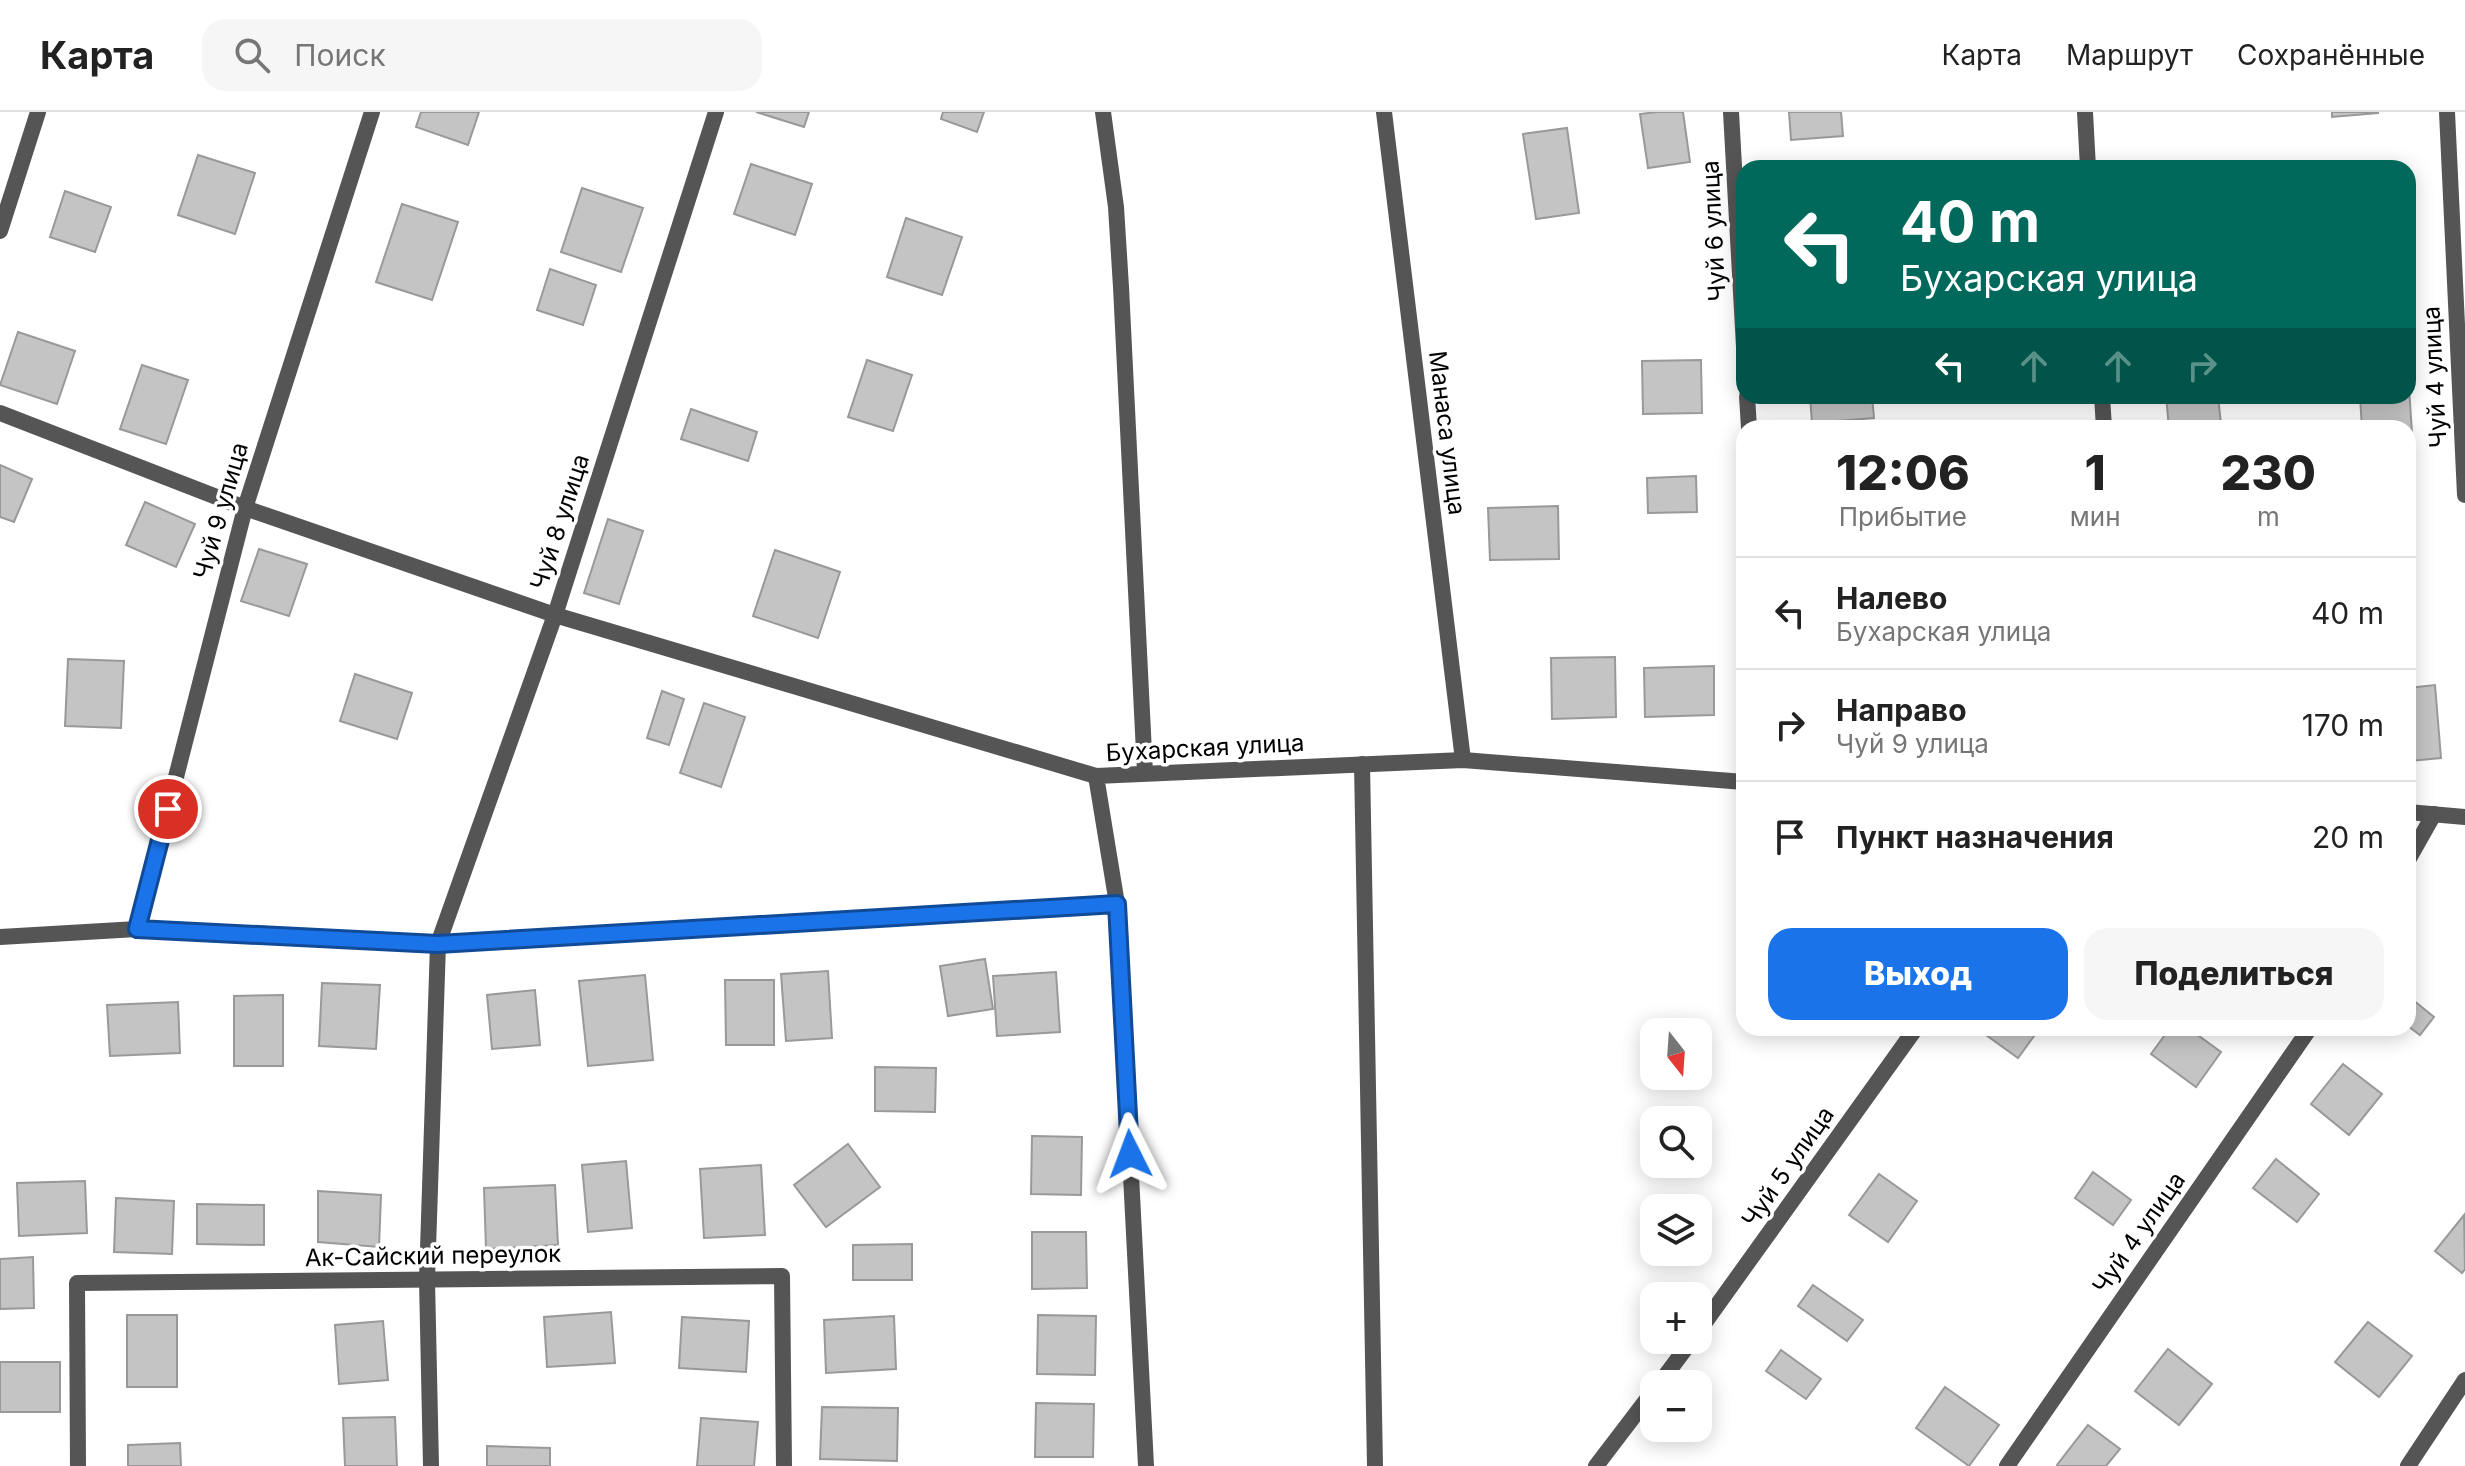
<!DOCTYPE html>
<html lang="ru">
<head>
<meta charset="utf-8">
<style>
	body { margin:0; font-family:Inter,sans-serif; background:#f6f6f6; color:#222; height:100vh; display:flex; flex-direction:column; font-size:30px; white-space:nowrap }
	* { box-sizing:border-box; margin:0 }
	p { font-size:26px; color:#767676 }
	.icon { flex:none; width:44px; height:44px; fill:none; stroke:currentColor; stroke-width:2; stroke-linecap:round; stroke-linejoin:round }
	.map { position:relative; flex:1; overflow:hidden }
	.panel { position:absolute; left:1736px; top:308px; width:680px; height:616px; display:flex; flex-direction:column; background:#fff; border-radius:24px; box-shadow:0 4px 20px #0003 }
	.panel>* { flex:none }
	.guide { position:absolute; left:1736px; top:48px; width:680px; height:244px; border-radius:24px; box-shadow:0 4px 20px #0003; background:#00695c; color:#fff; overflow:hidden }
	.needle { width:52px; rotate:163deg }
	.controls { position:absolute; left:1640px; top:906px; display:grid; gap:16px }
	.controls a { display:grid; place-items:center; width:72px; height:72px; border-radius:16px; background:#fff; box-shadow:0 4px 20px #0003; font-size:40px }
	.pin { position:absolute; display:grid; place-items:center; width:68px; height:68px; color:#fff; margin:-34px; border:4px solid #fff; border-radius:50%; box-shadow:0 2px 8px #0007 }
	.me { position:absolute; width:88px; margin:-44px; rotate:357deg; stroke-linejoin:round; filter:drop-shadow(0 0 6px #0008) }
	.turn { display:flex; align-items:center; gap:28px; height:168px; padding:0 32px; font-size:36px }
	.turn .icon { width:104px; height:104px; stroke-width:2.5 }
	.turn b { display:block; font-size:56px; line-height:68px }
	.lanes { display:flex; align-items:center; height:76px; padding:0 32px; background:#0003; justify-content:center; gap:40px; direction:ltr }
	.lanes .off { opacity:.35 }
	.eta { display:flex; justify-content:space-evenly; align-items:center; height:136px; text-align:center }
	.eta b { font-size:48px; font-weight:800; line-height:56px }
	.cta { display:flex; gap:16px; margin-top:auto; padding:16px 32px }
	.cta a { flex:1; height:92px; border-radius:24px; background:#1a73e8; color:#fff; font-size:32px; font-weight:800; line-height:92px; text-align:center }
	.cta a+a { background:#f6f6f6; color:#222 }
	ul { padding:0; list-style:none }
	li { display:flex; align-items:center; gap:24px; height:112px; padding:0 32px; border-top:2px solid #e0e0e0 }
	li div { flex:1 }
	li b { display:block; font-size:30px }
	li em { font-style:normal }
	header { display:flex; align-items:center; gap:48px; box-sizing:border-box; height:112px; padding:0 40px; background:#fff; border-bottom:2px solid #e0e0e0 }
	header strong { font-size:38px }
	nav { display:flex; gap:44px; margin-inline-start:auto; font-size:28px }
	.search { width:560px; height:72px; background:#f6f6f6; display:flex; align-items:center; gap:20px; box-sizing:border-box; padding:0 28px; border-radius:24px; color:#767676; font-size:30px }
	.map>svg:first-child { display:block }
	.building { fill:#c4c4c4; stroke:#999; stroke-width:2 }
	.lines { fill:none; stroke-linecap:round; stroke-linejoin:round }
	.lane { stroke:#555; stroke-width:16 }
	.street { stroke:#555; stroke-width:16 }
	.route-casing { stroke:#114b97; stroke-width:20 }
	.route { stroke:#1a73e8; stroke-width:14 }
	.labels { text-anchor:middle; stroke-width:7; stroke-linejoin:round; paint-order:stroke }
	.street-label { font-size:24px; fill:#000; stroke:#fff }
</style>
</head>
<body>
<header>
<strong>Карта</strong>
<div class="search"><svg class="icon" aria-label="search" viewBox="0 0 24 24"><circle cx="10" cy="10" r="6"/><path d="M15 15l6 6"/></svg>Поиск</div>
<nav><a>Карта</a><a>Маршрут</a><a>Сохранённые</a></nav>
</header>
<div class="map">
<svg width="2465" height="1354" viewBox="0 0 2465 1354">
	<rect width="100%" height="100%" fill="#fff"/>
	<g class="building">
		<path d="M 421,0 L 479,0 L 468,33 L 416,15 Z"/>
		<path d="M 756,0 L 809,0 L 804,15 Z"/>
		<path d="M 943,0 L 984,0 L 977,20 L 941,7 Z"/>
		<path d="M 1657,0 L 1683,0 L 1690,50 L 1648,56 L 1640,2 Z"/>
		<path d="M 1789,0 L 1841,0 L 1843,24 L 1791,28 Z"/>
		<path d="M 2332,0 L 2378,0 L 2378,1 L 2332,5 Z"/>
		<path d="M 1567,16 L 1579,101 L 1536,107 L 1523,22 Z"/>
		<path d="M 198,43 L 255,61 L 235,122 L 178,103 Z"/>
		<path d="M 751,52 L 812,72 L 795,123 L 734,102 Z"/>
		<path d="M 582,76 L 643,96 L 621,160 L 561,140 Z"/>
		<path d="M 65,79 L 111,95 L 95,140 L 50,125 Z"/>
		<path d="M 402,92 L 458,110 L 432,188 L 376,170 Z"/>
		<path d="M 906,106 L 962,125 L 942,183 L 887,165 Z"/>
		<path d="M 550,157 L 596,173 L 583,213 L 537,198 Z"/>
		<path d="M 18,220 L 75,239 L 57,292 L 0,273 Z"/>
		<path d="M 867,248 L 912,263 L 893,319 L 848,305 Z"/>
		<path d="M 1701,248 L 1702,301 L 1643,302 L 1642,249 Z"/>
		<path d="M 142,253 L 188,268 L 166,332 L 120,317 Z"/>
		<path d="M 2408,260 L 2412,321 L 2408,321 L 2408,316 L 2362,316 L 2360,284 L 2408,284 Z"/>
		<path d="M 1810,284 L 1872,284 L 1874,306 L 1812,311 Z"/>
		<path d="M 2166,284 L 2218,284 L 2221,312 L 2169,316 Z"/>
		<path d="M 691,297 L 757,320 L 748,349 L 681,327 Z"/>
		<path d="M 0,353 L 32,367 L 14,410 L 0,405 Z"/>
		<path d="M 1696,364 L 1697,400 L 1648,401 L 1647,366 Z"/>
		<path d="M 145,390 L 195,412 L 176,455 L 126,433 Z"/>
		<path d="M 1558,394 L 1559,447 L 1490,448 L 1488,396 Z"/>
		<path d="M 608,407 L 643,419 L 619,492 L 584,481 Z"/>
		<path d="M 259,437 L 307,452 L 289,504 L 241,489 Z"/>
		<path d="M 775,438 L 840,460 L 818,526 L 753,504 Z"/>
		<path d="M 1615,545 L 1616,605 L 1552,607 L 1551,546 Z"/>
		<path d="M 68,547 L 124,549 L 121,616 L 65,614 Z"/>
		<path d="M 1714,554 L 1714,603 L 1645,605 L 1644,556 Z"/>
		<path d="M 355,562 L 412,581 L 397,627 L 340,609 Z"/>
		<path d="M 2435,573 L 2441,646 L 2410,649 L 2408,576 Z"/>
		<path d="M 662,579 L 684,587 L 669,633 L 647,626 Z"/>
		<path d="M 704,591 L 745,605 L 721,675 L 680,661 Z"/>
		<path d="M 985,847 L 993,897 L 948,904 L 940,854 Z"/>
		<path d="M 828,859 L 832,926 L 786,929 L 781,862 Z"/>
		<path d="M 1056,860 L 1060,920 L 997,924 L 993,864 Z"/>
		<path d="M 645,863 L 653,948 L 588,954 L 579,869 Z"/>
		<path d="M 725,868 L 774,868 L 774,933 L 726,933 Z"/>
		<path d="M 322,871 L 380,873 L 376,937 L 319,934 Z"/>
		<path d="M 535,878 L 540,933 L 492,937 L 487,883 Z"/>
		<path d="M 283,883 L 283,954 L 234,954 L 234,884 Z"/>
		<path d="M 2408,884 L 2434,905 L 2420,923 L 2408,914 Z"/>
		<path d="M 178,890 L 180,941 L 110,944 L 107,893 Z"/>
		<path d="M 1980,916 L 2040,916 L 2018,946 L 1979,918 Z"/>
		<path d="M 2170,916 L 2188,916 L 2221,940 L 2196,975 L 2151,942 Z"/>
		<path d="M 2343,952 L 2382,982 L 2349,1023 L 2311,992 Z"/>
		<path d="M 875,955 L 936,956 L 935,1000 L 875,999 Z"/>
		<path d="M 1032,1024 L 1082,1025 L 1081,1083 L 1031,1082 Z"/>
		<path d="M 848,1032 L 880,1075 L 826,1115 L 794,1073 Z"/>
		<path d="M 2276,1047 L 2319,1082 L 2297,1110 L 2253,1076 Z"/>
		<path d="M 626,1049 L 632,1116 L 588,1120 L 582,1053 Z"/>
		<path d="M 761,1053 L 765,1123 L 704,1126 L 700,1057 Z"/>
		<path d="M 2093,1060 L 2131,1088 L 2113,1113 L 2075,1086 Z"/>
		<path d="M 1879,1062 L 1917,1089 L 1888,1130 L 1849,1103 Z"/>
		<path d="M 85,1069 L 87,1121 L 19,1124 L 17,1071 Z"/>
		<path d="M 555,1073 L 558,1133 L 486,1137 L 484,1076 Z"/>
		<path d="M 318,1079 L 381,1083 L 379,1135 L 318,1130 Z"/>
		<path d="M 116,1086 L 174,1089 L 172,1142 L 114,1140 Z"/>
		<path d="M 197,1092 L 264,1093 L 264,1133 L 197,1132 Z"/>
		<path d="M 2464,1103 L 2465,1157 L 2462,1161 L 2435,1139 Z"/>
		<path d="M 1032,1120 L 1086,1120 L 1087,1176 L 1032,1177 Z"/>
		<path d="M 912,1132 L 912,1168 L 853,1168 L 853,1133 Z"/>
		<path d="M 33,1145 L 34,1196 L 0,1197 L 0,1147 Z"/>
		<path d="M 1813,1173 L 1863,1208 L 1847,1229 L 1798,1194 Z"/>
		<path d="M 611,1200 L 615,1251 L 547,1255 L 544,1205 Z"/>
		<rect x="127" y="1203" width="50" height="72"/>
		<path d="M 1038,1203 L 1096,1204 L 1095,1263 L 1037,1262 Z"/>
		<path d="M 894,1204 L 896,1257 L 826,1261 L 824,1208 Z"/>
		<path d="M 682,1205 L 749,1209 L 746,1260 L 679,1256 Z"/>
		<path d="M 383,1209 L 388,1268 L 339,1272 L 335,1213 Z"/>
		<path d="M 2368,1210 L 2412,1244 L 2379,1285 L 2335,1250 Z"/>
		<path d="M 2168,1237 L 2212,1272 L 2179,1313 L 2135,1279 Z"/>
		<path d="M 1781,1238 L 1821,1267 L 1806,1287 L 1766,1259 Z"/>
		<rect x="0" y="1250" width="60" height="50"/>
		<path d="M 1945,1275 L 1999,1313 L 1969,1354 L 1916,1316 Z"/>
		<path d="M 1036,1291 L 1094,1292 L 1093,1345 L 1035,1345 Z"/>
		<path d="M 822,1295 L 898,1296 L 897,1349 L 820,1347 Z"/>
		<path d="M 395,1305 L 397,1354 L 345,1354 L 343,1306 Z"/>
		<path d="M 701,1306 L 758,1310 L 754,1354 L 697,1354 Z"/>
		<path d="M 2088,1313 L 2120,1337 L 2106,1354 L 2058,1354 L 2057,1353 Z"/>
		<path d="M 180,1331 L 181,1354 L 128,1354 L 128,1333 Z"/>
		<path d="M 487,1334 L 550,1336 L 550,1354 L 487,1354 Z"/>
	</g>
	<g class="lines">
		<path class="lane" d="M 1362,652 L 1375,1354"/>
		<g class="street">
			<path d="M 1103,0 L 1116,95 L 1121,175 L 1145,661"/>
			<path d="M 1384,0 L 1463,648"/>
			<path d="M 1731,0 L 1744,235"/>
			<path d="M 2085,0 L 2088,56"/>
			<path d="M 2447,0 L 2465,383"/>
			<path d="M 0,119 L 38,0"/>
			<path d="M 1747,284 L 1749,316"/>
			<path d="M 2102,284 L 2104,316"/>
			<path d="M 0,301 L 245,396 L 555,503 L 1096,664"/>
			<path d="M 2408,700 L 2465,705"/>
			<path d="M 2408,748 L 2434,702"/>
			<path d="M 137,817 L 245,396 L 372,0"/>
			<path d="M 0,825 L 137,817 L 438,832 L 1117,792"/>
			<path d="M 1698,1220 L 1916,916"/>
			<path d="M 1659,1272 L 1692,1228"/>
			<path d="M 78,1354 L 77,1171 L 782,1164 L 784,1354"/>
			<path d="M 431,1354 L 427,1168 L 438,832 L 555,503 L 716,0"/>
			<path d="M 1146,1354 L 1117,792 L 1096,664 L 1463,648 L 1744,670"/>
			<path d="M 1596,1354 L 1654,1278"/>
			<path d="M 2007,1354 L 2310,916"/>
			<path d="M 2408,1354 L 2465,1268"/>
		</g>
	</g>
	<g class="lines">
		<defs>
			<path id="route" d="M 168,697 L 137,817 L 438,832 L 1117,792 L 1130,1042"/>
		</defs>
		<use href="#route" class="route-casing"/>
		<use href="#route" class="route"/>
	</g>
	<g class="labels">
		<g class="street-label">
			<text transform="translate(1714 119) rotate(-93)" y="8">Чуй 6 улица</text>
			<text transform="translate(2435 265) rotate(-93)" y="8">Чуй 4 улица</text>
			<text transform="translate(1447 321) rotate(83)" y="8">Манаса улица</text>
			<text transform="translate(221 399) rotate(-74)" y="8">Чуй 9 улица</text>
			<text transform="translate(560 410) rotate(-72)" y="8">Чуй 8 улица</text>
			<text transform="translate(1205 636) rotate(-3)" y="8">Бухарская улица</text>
			<text transform="translate(1788 1055) rotate(-55)" y="8">Чуй 5 улица</text>
			<text transform="translate(2139 1121) rotate(-55)" y="8">Чуй 4 улица</text>
			<text transform="translate(433 1144) rotate(-1)" y="8">Ак-Сайский переулок</text>
		</g>
	</g>
</svg>
<div class="controls">
<a><svg class="needle" viewBox="-14 -14 28 28"><path d="M0-13l5 13h-10z" fill="#e53935"/><path d="M0 13l5-13h-10z" fill="#767676"/></svg></a>
<a><svg class="icon" aria-label="search" viewBox="0 0 24 24"><circle cx="10" cy="10" r="6"/><path d="M15 15l6 6"/></svg></a>
<a><svg class="icon" aria-label="layers" viewBox="0 0 24 24"><path d="M12 4l9 5-9 5-9-5zM3 14l9 5 9-5"/></svg></a>
<a>+</a>
<a>−</a>
</div>
<div class="pin" style="left:168px;top:697px;background:#d93025"><svg class="icon" aria-label="arrive" viewBox="0 0 24 24"><path d="M6 21V4h12l-3 4 3 4H6"/></svg></div>
<svg class="me" style="left:1130px;top:1042px" viewBox="-20 -20 40 40"><path d="M0-17L14 15 0 8-14 15z" fill="#1a73e8" stroke="#fff" stroke-width="4"/></svg>
<div class="guide">
<div class="turn"><svg class="icon" aria-label="left" viewBox="0 0 24 24"><path d="M17 20v-9H6M10 6l-5 5 5 5"/></svg><div><b>40 m</b>Бухарская улица</div></div>
<div class="lanes"><svg class="icon" aria-label="left" viewBox="0 0 24 24"><path d="M17 20v-9H6M10 6l-5 5 5 5"/></svg><svg class="icon off" aria-label="ahead" viewBox="0 0 24 24"><path d="M12 20V5M6 11l6-6 6 6"/></svg><svg class="icon off" aria-label="ahead" viewBox="0 0 24 24"><path d="M12 20V5M6 11l6-6 6 6"/></svg><svg class="icon off" aria-label="right" viewBox="0 0 24 24"><path d="M7 20v-9h11M14 6l5 5-5 5"/></svg></div>
</div>
<section class="panel">
<div class="eta">
<div><b>12:06</b><p>Прибытие</p></div>
<div><b>1</b><p>мин</p></div>
<div><b>230</b><p>m</p></div>
</div>
<ul>
<li><svg class="icon" aria-label="left" viewBox="0 0 24 24"><path d="M17 20v-9H6M10 6l-5 5 5 5"/></svg><div><b>Налево</b><p>Бухарская улица</p></div><em>40 m</em></li>
<li><svg class="icon" aria-label="right" viewBox="0 0 24 24"><path d="M7 20v-9h11M14 6l5 5-5 5"/></svg><div><b>Направо</b><p>Чуй 9 улица</p></div><em>170 m</em></li>
<li><svg class="icon" aria-label="arrive" viewBox="0 0 24 24"><path d="M6 21V4h12l-3 4 3 4H6"/></svg><div><b>Пункт назначения</b></div><em>20 m</em></li>
</ul>
<div class="cta"><a>Выход</a><a>Поделиться</a></div>
</section>
</div>
</body>
</html>
